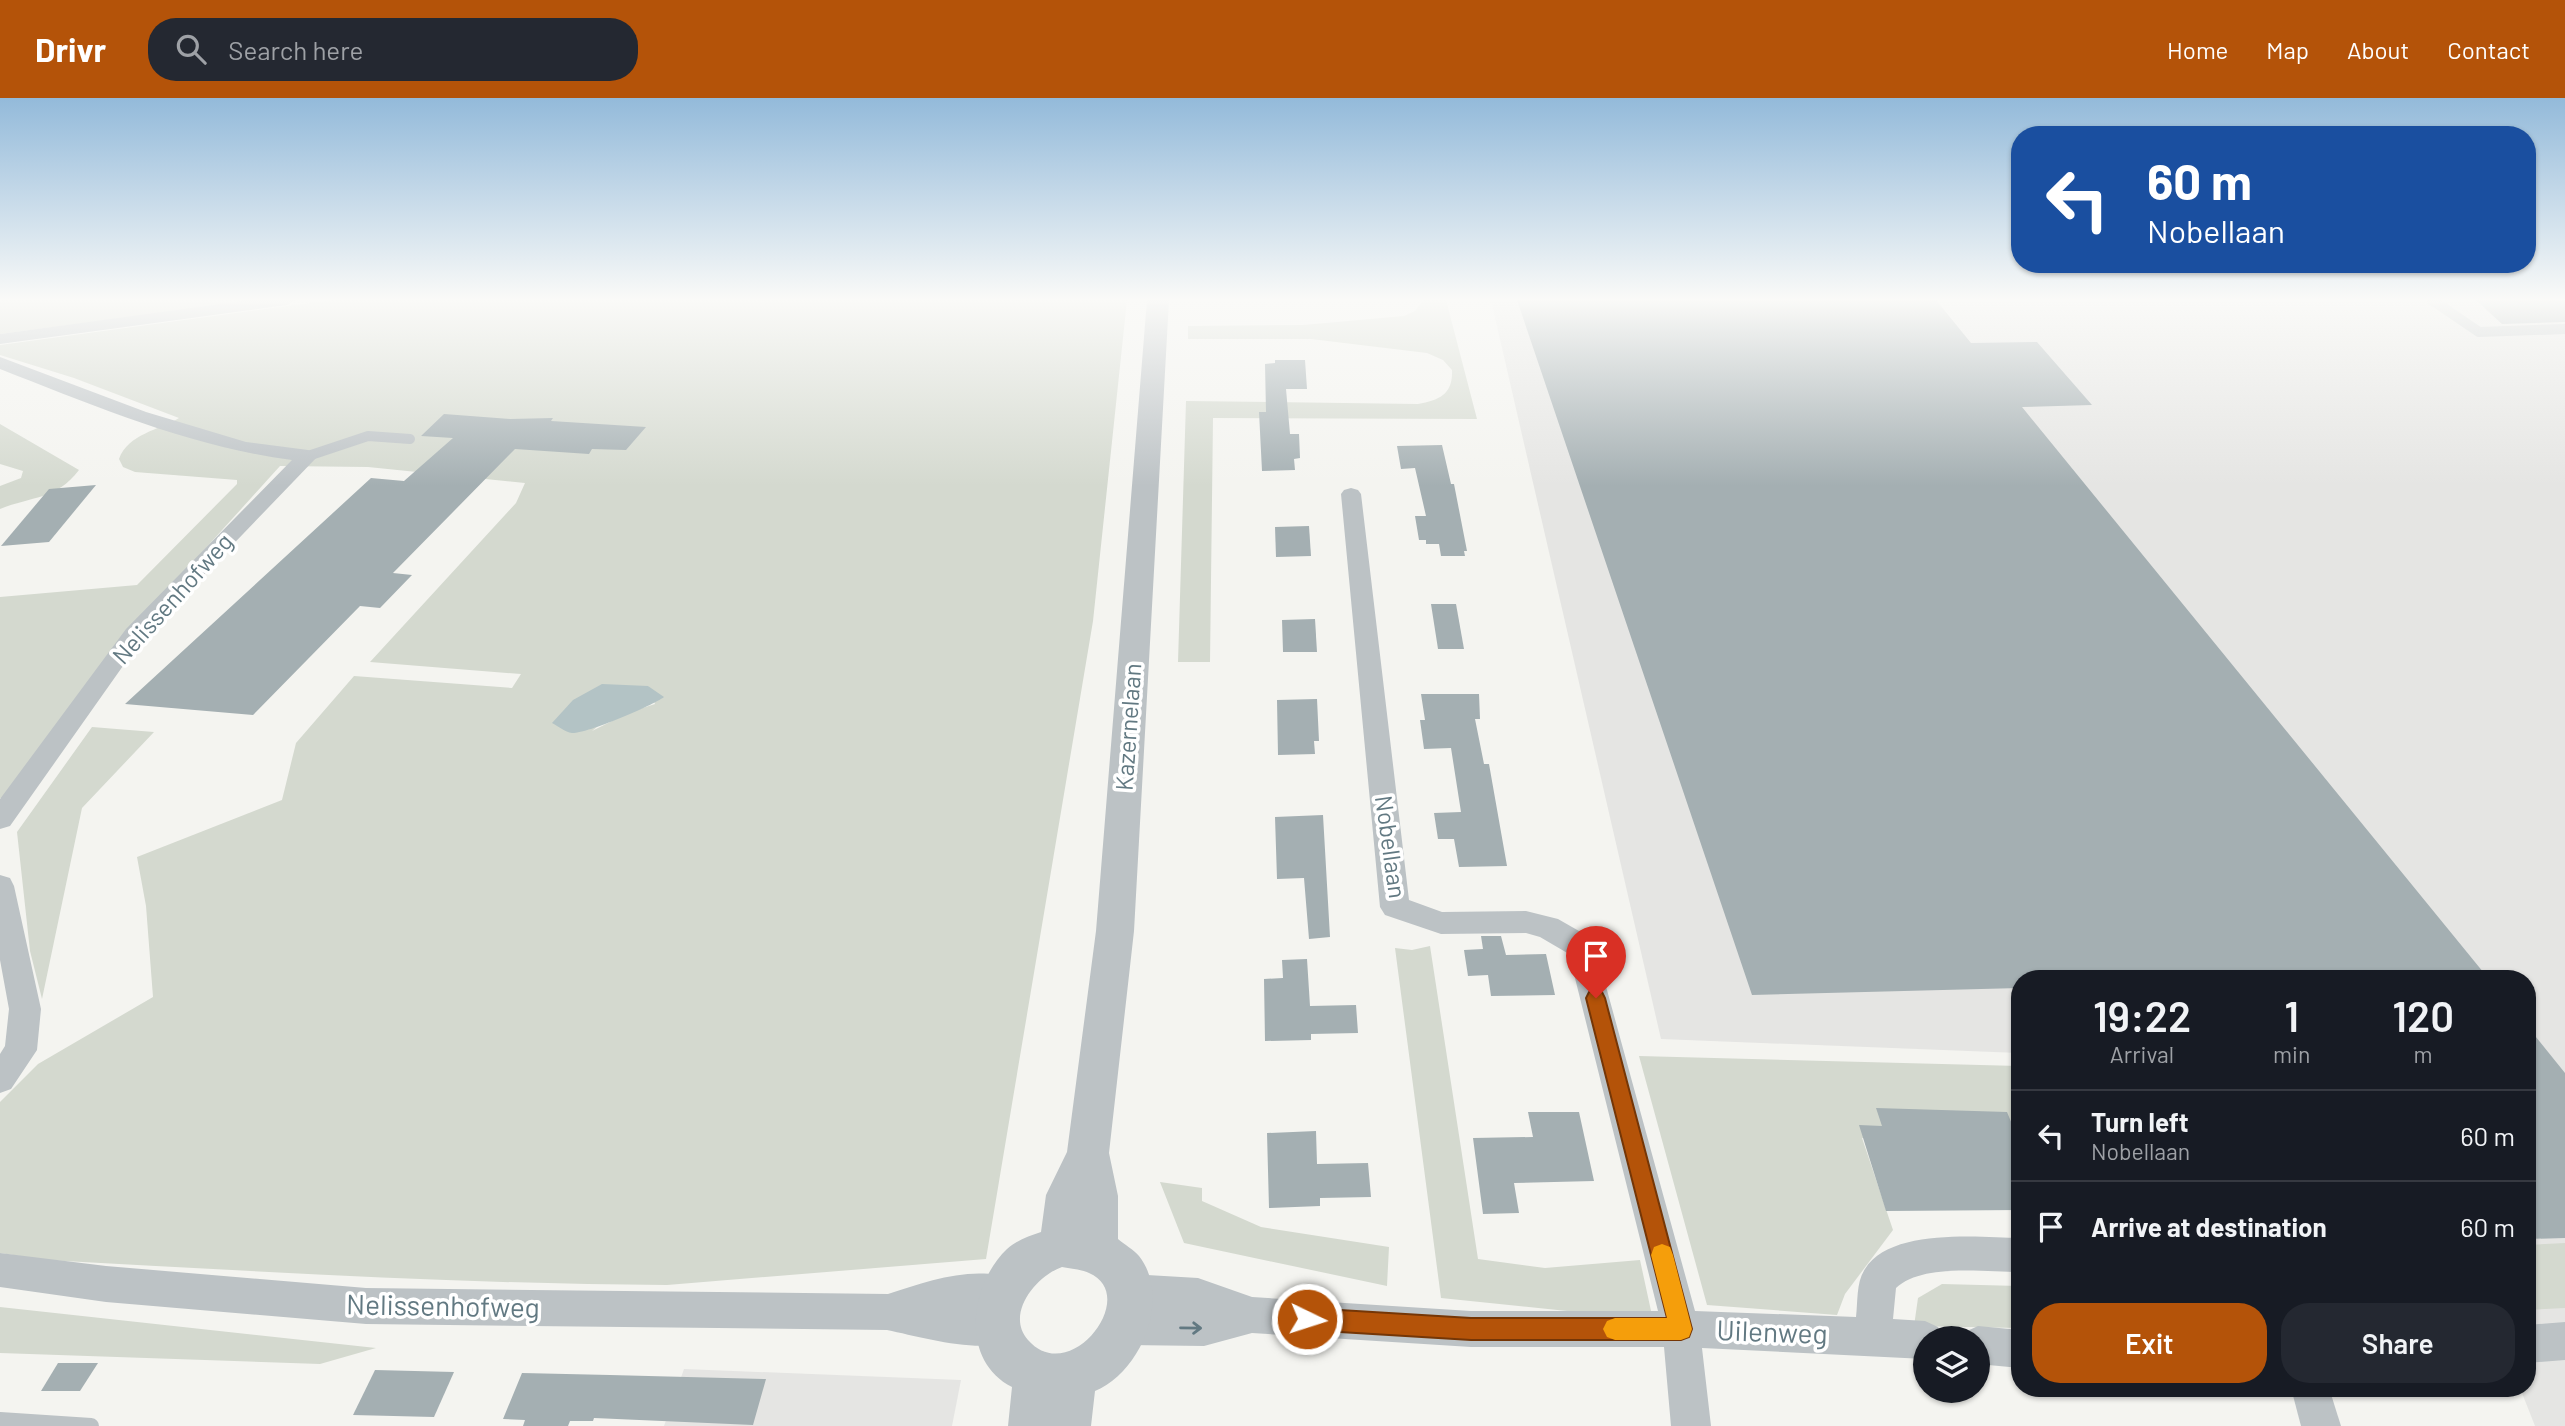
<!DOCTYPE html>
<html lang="en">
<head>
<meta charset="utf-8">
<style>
	body { margin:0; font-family:Barlow,sans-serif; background:#242831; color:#f1f3f6; height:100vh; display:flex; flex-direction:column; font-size:26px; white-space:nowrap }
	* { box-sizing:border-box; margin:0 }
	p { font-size:23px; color:#9ea1a6 }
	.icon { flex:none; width:38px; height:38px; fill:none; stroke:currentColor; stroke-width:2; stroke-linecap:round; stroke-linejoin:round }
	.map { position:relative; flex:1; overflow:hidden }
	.side { position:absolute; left:2011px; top:872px; width:525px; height:427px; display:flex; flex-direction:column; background:#171b24; border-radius:28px; box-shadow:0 2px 5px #0004 }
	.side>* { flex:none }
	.guide { position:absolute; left:2011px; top:28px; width:525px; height:147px; border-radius:28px; box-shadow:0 2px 5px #0004; background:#1a4fa0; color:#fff; overflow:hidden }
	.buttons { position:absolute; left:1913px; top:1228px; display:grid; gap:14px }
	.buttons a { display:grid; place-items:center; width:77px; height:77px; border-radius:50%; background:#171b24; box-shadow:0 2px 5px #0004; font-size:35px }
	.pin { position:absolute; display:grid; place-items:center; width:60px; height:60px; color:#fff; margin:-72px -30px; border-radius:50% 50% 50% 0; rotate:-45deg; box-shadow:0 0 7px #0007 }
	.pin .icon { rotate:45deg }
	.me { position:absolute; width:77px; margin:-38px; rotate:94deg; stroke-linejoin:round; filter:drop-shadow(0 0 5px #0008) }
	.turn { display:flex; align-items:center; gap:24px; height:147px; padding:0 21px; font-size:32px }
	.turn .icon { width:91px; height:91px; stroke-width:2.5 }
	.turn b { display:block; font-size:49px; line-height:60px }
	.eta { display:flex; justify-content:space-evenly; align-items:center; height:119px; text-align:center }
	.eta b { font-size:42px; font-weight:600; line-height:49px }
	.cta { display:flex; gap:14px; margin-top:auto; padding:14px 21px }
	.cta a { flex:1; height:80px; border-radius:28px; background:#b45309; color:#fff; font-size:28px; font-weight:600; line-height:80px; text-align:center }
	.cta a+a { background:#242831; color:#f1f3f6 }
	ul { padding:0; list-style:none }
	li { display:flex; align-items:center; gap:21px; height:91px; padding:0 21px; border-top:2px solid #363941 }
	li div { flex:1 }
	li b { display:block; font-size:26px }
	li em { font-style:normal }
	header { display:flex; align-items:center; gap:42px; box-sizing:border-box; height:98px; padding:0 35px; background:#b45309; color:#fff }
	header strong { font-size:33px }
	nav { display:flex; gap:38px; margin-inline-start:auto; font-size:24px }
	.search { width:490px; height:63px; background:#242831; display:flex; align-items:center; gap:18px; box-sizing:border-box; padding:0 24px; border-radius:28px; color:#9ea1a6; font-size:26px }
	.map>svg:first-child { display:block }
	.built { fill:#e5e5e3 }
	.green { fill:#d4d9cf; fill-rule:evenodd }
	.water { fill:#b3c3c5 }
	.building { fill:#a4afb2 }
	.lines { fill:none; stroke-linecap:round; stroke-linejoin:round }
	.service-far1 { stroke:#bcc2c5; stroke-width:10 }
	.service { stroke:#bcc2c5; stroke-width:16 }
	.minor { fill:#bcc2c5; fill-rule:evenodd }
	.tertiary { fill:#bcc2c5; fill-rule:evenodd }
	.oneway { stroke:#627982 }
	.route { fill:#b45309; stroke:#753606; stroke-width:2 }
	.slow { fill:#f59e0b }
	.labels { text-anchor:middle; stroke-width:7; stroke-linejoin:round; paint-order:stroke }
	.street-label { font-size:24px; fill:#627982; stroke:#fff }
	.near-street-label { font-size:28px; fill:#627982; stroke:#fff }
</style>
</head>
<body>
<header>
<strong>Drivr</strong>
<div class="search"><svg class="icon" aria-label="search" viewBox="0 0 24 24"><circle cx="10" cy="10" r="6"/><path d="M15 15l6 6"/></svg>Search here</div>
<nav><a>Home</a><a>Map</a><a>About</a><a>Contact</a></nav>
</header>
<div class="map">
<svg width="2565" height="1328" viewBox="0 0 2565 1328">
	<rect width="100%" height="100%" fill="#f4f4f0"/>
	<g class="built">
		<path d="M 1491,202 L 2565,202 L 2565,1328 L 2535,1328 L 2520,1290 L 2527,1290 L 2527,880 L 2020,880 L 2019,955 L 1661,941 Z"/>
		<path d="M 684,1271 L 961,1282 L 952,1328 L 664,1328 Z"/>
	</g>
	<g class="green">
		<path d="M 0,202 L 260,202 L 0,236 Z"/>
		<path d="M 332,202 L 1127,202 L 1093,523 L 986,1161 L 667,1187 C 460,1186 253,1173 46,1162 L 0,1155 L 0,1004 L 38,966 L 153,899 L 146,808 L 137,759 L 282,702 L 296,645 L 354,578 L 512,590 L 521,576 L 370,564 L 516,405 L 525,385 L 368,369 L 280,368 L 185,473 L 15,699 L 0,700 L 0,499 L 137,487 L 237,386 L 237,382 L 135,374 L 123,369 L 119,361 C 128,336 159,332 179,320 L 74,280 L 0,257 L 0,247 ZM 648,588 L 655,606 L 630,614 L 592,633 Z"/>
		<path d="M 1423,202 L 1446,202 L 1477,321 L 1213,320 L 1210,564 L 1178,564 L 1186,303 L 1418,306 C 1440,302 1453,296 1452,272 L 1443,262 L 1427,255 L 1311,241 L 1188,241 L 1188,228 L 1303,227 L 1404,218 L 1415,213 Z"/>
		<path d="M 0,326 L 79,372 C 56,402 32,398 0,411 L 0,388 L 21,380 L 23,373 L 0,366 Z"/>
		<path d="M 92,629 L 154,634 L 82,710 L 42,901 L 30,853 L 17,734 Z"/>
		<path d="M 1430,848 L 1478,1161 L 1545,1170 L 1640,1162 L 1653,1222 L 1441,1200 L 1395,850 L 1412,852 Z"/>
		<path d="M 1639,958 L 2019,968 L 2019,1041 L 1862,1040 L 1893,1132 L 1845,1196 L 1837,1217 L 1707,1207 Z"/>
		<path d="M 1160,1084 L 1202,1090 L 1202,1103 L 1261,1129 L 1389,1149 L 1387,1188 L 1184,1145 Z"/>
		<path d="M 2565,1145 L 2565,1210 L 2527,1212 L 2527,1147 Z"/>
		<path d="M 1942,1186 L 2019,1188 L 2019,1230 L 1914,1228 L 1918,1200 Z"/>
		<path d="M 0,1209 L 376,1250 L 320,1266 L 0,1255 Z"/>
	</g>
	<path class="water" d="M 602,586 L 648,588 L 664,599 C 652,608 586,636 572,635 C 565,634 558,628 552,625 L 573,602 Z"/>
	<g class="building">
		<path d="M 1517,202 L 1936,202 L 1971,245 L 2037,244 L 2092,307 L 2022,309 L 2488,880 L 2020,880 L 2020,890 L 1752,897 Z"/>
		<path d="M 2476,202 L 2565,202 L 2565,224 L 2502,226 Z"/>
		<path d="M 1275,262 L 1305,262 L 1307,291 L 1286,291 L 1290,336 L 1299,336 L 1300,360 L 1294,361 L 1295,372 L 1262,373 L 1259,314 L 1266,314 L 1265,266 L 1275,265 Z"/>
		<path d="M 444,316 L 510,321 L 553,320 L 551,323 L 646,329 L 626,352 L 592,351 L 589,356 L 515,351 L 393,475 L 412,477 L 380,510 L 360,508 L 253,617 L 125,606 L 371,380 L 404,383 L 453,340 L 421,338 Z"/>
		<path d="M 1442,347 L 1451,386 L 1454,386 L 1467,453 L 1464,453 L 1465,458 L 1441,458 L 1439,446 L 1426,446 L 1426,442 L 1419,442 L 1415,418 L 1426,418 L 1415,370 L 1401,371 L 1397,348 Z"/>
		<path d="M 96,387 L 49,444 L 1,448 L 49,391 Z"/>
		<path d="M 1309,428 L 1311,458 L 1276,459 L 1275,429 Z"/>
		<path d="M 1431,506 L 1456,506 L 1464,551 L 1438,551 Z"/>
		<path d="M 1315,521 L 1317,554 L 1283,554 L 1282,522 Z"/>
		<path d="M 1421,596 L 1479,596 L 1480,621 L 1475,621 L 1484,666 L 1489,666 L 1507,768 L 1459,769 L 1454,741 L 1438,741 L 1434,715 L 1461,714 L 1451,650 L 1424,651 L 1420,622 L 1425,622 Z"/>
		<path d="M 1317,601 L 1319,643 L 1314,643 L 1315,656 L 1278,657 L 1277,602 Z"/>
		<path d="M 1323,717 L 1330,839 L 1309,841 L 1304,780 L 1277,781 L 1275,719 Z"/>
		<path d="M 1481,838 L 1501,838 L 1506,857 L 1546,856 L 1555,897 L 1491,898 L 1488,877 L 1468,878 L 1464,852 L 1483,851 Z"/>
		<path d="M 1307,861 L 1310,908 L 1356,907 L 1358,935 L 1311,936 L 1311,942 L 1265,943 L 1264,881 L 1283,880 L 1282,862 Z"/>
		<path d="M 2527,928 L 2565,975 L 2565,1140 L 2527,1141 Z"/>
		<path d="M 1876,1010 L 2007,1014 L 2014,1031 L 2020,1032 L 2020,1112 L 1886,1113 L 1859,1027 L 1882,1028 Z"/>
		<path d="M 1528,1014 L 1579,1014 L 1594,1083 L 1514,1085 L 1519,1115 L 1483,1116 L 1473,1040 L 1533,1039 Z"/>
		<path d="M 1316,1033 L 1317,1066 L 1368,1065 L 1371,1099 L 1320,1100 L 1320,1108 L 1269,1110 L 1267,1035 Z"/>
		<path d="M 58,1265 L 98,1265 L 80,1293 L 41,1293 Z"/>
		<path d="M 375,1272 L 454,1274 L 434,1319 L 353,1317 Z"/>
		<path d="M 522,1275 L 610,1277 L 766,1281 L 753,1327 L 594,1320 L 593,1323 L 570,1323 L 568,1328 L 523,1328 L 525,1322 L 503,1321 Z"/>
	</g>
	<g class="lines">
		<g class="service-far1">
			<path d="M 2432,202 L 2479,234 L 2565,231"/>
			<path d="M 308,358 L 368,338 L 410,341"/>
		</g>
		<path class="service" d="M 0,1322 L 91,1328"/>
		<g class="minor">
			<path d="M 250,202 L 296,202 L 287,207 L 0,246 L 0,236 Z"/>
			<path d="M 0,259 L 146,314 L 246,344 L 308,352 L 315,354 L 318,358 L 142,541 L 10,728 L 0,731 L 0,701 L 126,531 L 292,362 C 191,349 95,308 0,271 Z"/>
			<path d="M 1351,390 L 1358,392 L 1361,396 L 1409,802 L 1442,814 L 1526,813 L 1558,821 L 1593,841 L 1695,1213 L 1856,1219 C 1858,1204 1856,1184 1865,1171 C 1890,1130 1978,1139 2020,1140 L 2020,1174 C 1985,1174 1922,1165 1896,1190 L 1893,1221 L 1925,1223 L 1938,1229 L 1943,1241 L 1925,1241 L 1925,1261 L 1702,1250 L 1711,1328 L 1671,1328 L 1664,1249 L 1471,1249 L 1252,1235 L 1204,1248 L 1128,1247 L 1115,1242 L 1109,1229 L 1115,1216 L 1128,1211 L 1117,1207 L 1112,1194 L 1117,1181 L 1130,1176 L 1198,1180 L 1252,1199 L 1471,1213 L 1658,1213 L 1569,856 L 1540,839 L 1526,835 L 1441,836 L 1385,817 L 1380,809 L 1341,396 L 1344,392 Z"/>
			<path d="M 0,777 L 10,780 L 14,788 L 41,911 L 37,952 L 11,991 L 0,995 L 0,956 L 5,948 L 9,911 L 0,862 Z"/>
			<path d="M 0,1155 L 106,1168 L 366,1190 L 888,1196 C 928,1183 975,1166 1016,1182 L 1021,1195 L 1016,1208 L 1001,1213 L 1011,1217 L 1017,1230 L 1011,1243 C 979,1256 921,1239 887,1232 L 366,1226 L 106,1204 L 0,1189 Z"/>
			<path d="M 2565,1224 L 2565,1262 L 2527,1265 L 2527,1227 Z"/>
			<path d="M 1978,1228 L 2020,1232 L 2020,1270 L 1978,1266 L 1978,1241 L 1962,1241 L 1965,1234 Z"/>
			<path d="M 2291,1290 L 2329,1290 L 2341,1328 L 2301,1328 Z"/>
		</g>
		<path class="tertiary" d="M 1147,202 L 1169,202 L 1134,833 L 1109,1055 L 1118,1098 L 1118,1141 C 1124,1146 1134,1152 1139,1158 C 1172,1200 1141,1274 1095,1293 L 1091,1328 L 1008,1328 L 1012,1289 C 959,1262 970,1186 1007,1151 C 1017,1142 1029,1138 1041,1134 L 1046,1097 L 1067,1054 L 1096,833 ZM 1062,1169 C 1070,1171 1081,1171 1089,1175 C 1141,1197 1070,1290 1028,1242 C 1005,1216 1036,1178 1062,1169 Z"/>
	</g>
	<defs><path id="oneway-shaft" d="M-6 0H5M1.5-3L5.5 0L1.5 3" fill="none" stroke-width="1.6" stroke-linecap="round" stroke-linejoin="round" transform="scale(1.75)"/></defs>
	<use class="oneway" href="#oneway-shaft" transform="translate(1191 1230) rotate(1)"/>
	<linearGradient id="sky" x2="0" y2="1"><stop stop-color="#93bada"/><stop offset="0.52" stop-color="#fafaf8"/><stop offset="1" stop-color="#fafaf8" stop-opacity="0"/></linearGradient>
	<rect width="2565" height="388" fill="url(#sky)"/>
	<path class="route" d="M 1596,892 L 1602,894 L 1605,900 L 1692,1231 L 1689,1239 L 1681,1242 L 1471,1242 L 1307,1232 L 1299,1228 L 1296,1221 L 1299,1213 L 1307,1210 L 1471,1220 L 1667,1220 L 1586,900 L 1589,894 Z"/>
	<path class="slow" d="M 1662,1146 L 1670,1149 L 1673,1157 L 1692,1231 L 1689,1239 L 1681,1242 L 1615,1242 L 1607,1239 L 1603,1231 L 1607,1223 L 1615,1220 L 1667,1220 L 1651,1157 L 1654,1149 Z"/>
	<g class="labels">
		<g class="street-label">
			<text transform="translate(173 501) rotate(-48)" y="8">Nelissenhofweg</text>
			<text transform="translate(1129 629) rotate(-86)" y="8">Kazernelaan</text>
			<text transform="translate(1390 749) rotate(82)" y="8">Nobellaan</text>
		</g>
		<g class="near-street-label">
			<text transform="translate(443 1208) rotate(1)" y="10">Nelissenhofweg</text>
			<text transform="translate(1772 1234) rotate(2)" y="10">Uilenweg</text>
		</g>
	</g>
</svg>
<div class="buttons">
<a><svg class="icon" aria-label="layers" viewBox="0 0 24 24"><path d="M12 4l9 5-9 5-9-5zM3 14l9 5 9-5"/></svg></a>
</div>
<div class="pin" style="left:1596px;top:900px;background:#d93025"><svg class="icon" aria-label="arrive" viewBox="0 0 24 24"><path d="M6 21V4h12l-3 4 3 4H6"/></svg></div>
<svg class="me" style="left:1307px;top:1221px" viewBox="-20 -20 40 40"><circle r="17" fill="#b45309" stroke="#fff" stroke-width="3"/><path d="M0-11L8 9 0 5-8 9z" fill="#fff"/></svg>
<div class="guide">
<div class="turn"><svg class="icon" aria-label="left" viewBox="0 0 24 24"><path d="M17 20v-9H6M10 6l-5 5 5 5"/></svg><div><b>60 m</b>Nobellaan</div></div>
</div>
<section class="side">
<div class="eta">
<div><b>19:22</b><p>Arrival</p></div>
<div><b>1</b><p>min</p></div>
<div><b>120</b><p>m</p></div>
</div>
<ul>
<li><svg class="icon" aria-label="left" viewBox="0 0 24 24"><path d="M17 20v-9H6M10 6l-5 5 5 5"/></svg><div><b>Turn left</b><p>Nobellaan</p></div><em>60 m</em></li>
<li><svg class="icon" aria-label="arrive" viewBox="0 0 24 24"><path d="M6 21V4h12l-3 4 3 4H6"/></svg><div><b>Arrive at destination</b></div><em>60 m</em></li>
</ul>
<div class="cta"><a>Exit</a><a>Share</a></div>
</section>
</div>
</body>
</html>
